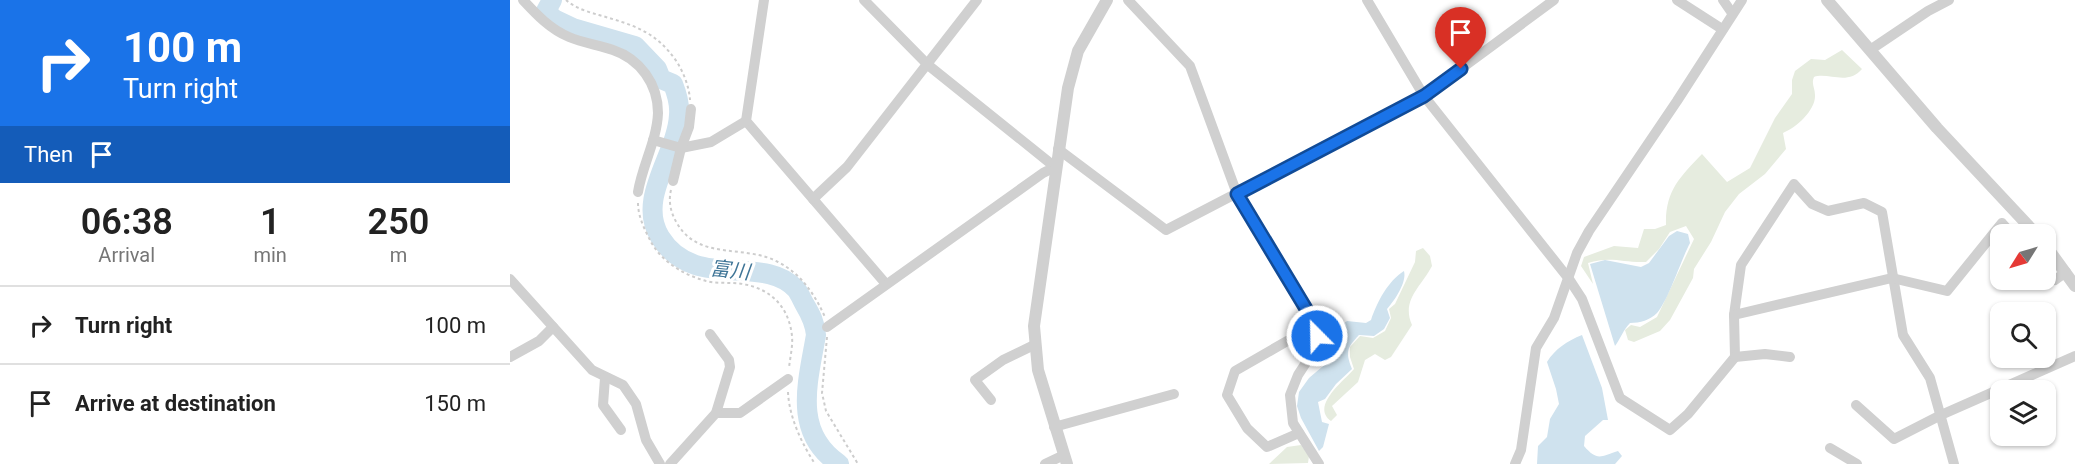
<!DOCTYPE html>
<html lang="en">
<head>
<meta charset="utf-8">
<style>
	body { margin:0; font-family:Roboto,"Noto Sans JP",sans-serif; background:#f2f2f2; color:#222; height:100vh; display:flex; flex-direction:column; font-size:22px; white-space:nowrap }
	* { box-sizing:border-box; margin:0 }
	p { font-size:20px; color:#767676 }
	.icon { flex:none; width:33px; height:33px; fill:none; stroke:currentColor; stroke-width:2; stroke-linecap:round; stroke-linejoin:round }
	.map { position:relative; flex:1; overflow:hidden }
	.details { display:flex; flex-direction:column; background:#fff; width:510px }
	.details>* { flex:none }
	.banner { background:#1a73e8; color:#fff; overflow:hidden }
	.needle { width:39px; rotate:233deg }
	.tools { position:absolute; left:1480px; top:224px; display:grid; gap:12px }
	.tools a { display:grid; place-items:center; width:66px; height:66px; border-radius:12px; background:#fff; box-shadow:0 2px 4px #0004; font-size:30px }
	.pin { position:absolute; display:grid; place-items:center; width:51px; height:51px; color:#fff; margin:-62px -26px; border-radius:50% 50% 50% 0; rotate:-45deg; box-shadow:0 0 6px #0007 }
	.pin .icon { rotate:45deg }
	.me { position:absolute; width:66px; margin:-33px; rotate:337deg; stroke-linejoin:round; filter:drop-shadow(0 0 4px #0008) }
	.turn { display:flex; align-items:center; gap:21px; height:126px; padding:0 24px; font-size:27px }
	.turn .icon { width:78px; height:78px; stroke-width:2.5 }
	.turn b { display:block; font-size:42px; line-height:51px }
	.then { display:flex; align-items:center; height:57px; padding:0 24px; background:#0003; gap:12px; font-size:22px }
	.eta { display:flex; justify-content:space-evenly; align-items:center; height:102px; text-align:center }
	.eta b { font-size:36px; font-weight:600; line-height:42px }
	ul { padding:0; list-style:none }
	li { display:flex; align-items:center; gap:18px; height:78px; padding:0 24px; border-top:2px solid #e0e0e0 }
	li div { flex:1 }
	li b { display:block; font-size:22px }
	li em { font-style:normal }
	main { display:flex; flex:1; min-height:0 }
	.map>svg:first-child { display:block }
	.green { fill:#e6ecdf }
	.water { fill:#cfe2ee }
	.lines { fill:none; stroke-linecap:round; stroke-linejoin:round }
	.river { stroke:#cfe2ee; stroke-width:20 }
	.path { stroke:#cdcdcd; stroke-width:2; stroke-dasharray:3 3; stroke-linecap:butt }
	.minor { stroke:#d0d0d0; stroke-width:10 }
	.tertiary { stroke:#d0d0d0; stroke-width:12 }
	.route-casing { stroke:#114b97; stroke-width:15 }
	.route { stroke:#1a73e8; stroke-width:10 }
	.labels { text-anchor:middle; stroke-width:6; stroke-linejoin:round; paint-order:stroke }
	.water-label { font-size:20px; font-style:italic; fill:#3f7597; stroke:#fff }
</style>
</head>
<body>
<main>
<section class="details">
<div class="banner">
<div class="turn"><svg class="icon" aria-label="right" viewBox="0 0 24 24"><path d="M7 20v-9h11M14 6l5 5-5 5"/></svg><div><b>100 m</b>Turn right</div></div>
<div class="then">Then<svg class="icon" aria-label="arrive" viewBox="0 0 24 24"><path d="M6 21V4h12l-3 4 3 4H6"/></svg></div>
</div>
<div class="eta">
<div><b>06:38</b><p>Arrival</p></div>
<div><b>1</b><p>min</p></div>
<div><b>250</b><p>m</p></div>
</div>
<ul>
<li><svg class="icon" aria-label="right" viewBox="0 0 24 24"><path d="M7 20v-9h11M14 6l5 5-5 5"/></svg><div><b>Turn right</b></div><em>100 m</em></li>
<li><svg class="icon" aria-label="arrive" viewBox="0 0 24 24"><path d="M6 21V4h12l-3 4 3 4H6"/></svg><div><b>Arrive at destination</b></div><em>150 m</em></li>
</ul>
</section>
<div class="map">
<svg width="1565" height="464" viewBox="0 0 1565 464">
	<rect width="100%" height="100%" fill="#fff"/>
	<g class="green">
		<path d="M 1332,50 L 1352,69 C 1338,86 1318,72 1304,77 C 1301,84 1305,88 1305,95 C 1306,110 1286,128 1273,133 L 1276,149 L 1255,174 L 1229,194 L 1215,212 L 1201,242 L 1184,269 L 1183,278 L 1160,320 L 1150,331 L 1124,342 L 1118,340 L 1115,330 L 1121,325 L 1130,327 L 1147,317 L 1184,239 L 1176,226 L 1160,232 L 1149,249 L 1136,262 C 1113,263 1101,256 1078,263 L 1083,284 L 1071,266 L 1074,257 L 1104,246 L 1128,248 L 1134,229 L 1145,229 L 1156,225 C 1155,191 1170,177 1192,154 L 1217,182 L 1240,168 L 1265,118 L 1282,94 L 1282,80 L 1285,71 L 1301,59 L 1315,60 Z"/>
		<path d="M 913,248 L 920,256 L 922,266 C 911,287 891,300 902,325 L 881,357 L 875,360 L 865,354 L 855,360 L 848,382 L 822,406 L 827,415 L 821,421 C 800,406 834,381 844,369 L 840,357 L 840,347 L 850,336 L 863,338 L 875,331 L 881,318 L 879,309 L 885,304 L 905,262 L 906,251 Z"/>
		<path d="M 791,445 L 799,456 L 798,463 L 759,464 L 777,447 Z"/>
	</g>
	<g class="water">
		<path d="M 1167,231 L 1178,234 L 1180,243 C 1171,260 1158,301 1147,313 C 1140,320 1130,323 1120,323 C 1113,330 1111,338 1105,346 L 1080,264 L 1095,260 L 1131,267 L 1139,263 L 1159,236 Z"/>
		<path d="M 894,271 C 897,282 885,300 877,309 L 880,318 L 874,329 L 864,336 L 849,335 C 837,348 835,351 842,369 L 826,384 L 815,399 L 808,402 L 812,422 L 819,424 L 813,447 L 809,451 L 791,418 L 787,406 L 789,392 L 799,378 L 819,361 L 821,356 L 820,334 L 837,321 L 856,323 L 861,320 C 867,302 878,281 894,271 Z"/>
		<path d="M 1072,335 L 1092,388 L 1098,420 L 1093,420 L 1075,436 L 1074,446 C 1087,461 1090,457 1108,451 L 1112,456 L 1105,464 L 1027,464 L 1028,446 L 1037,437 L 1040,419 L 1049,404 L 1046,389 L 1037,362 C 1045,349 1057,341 1072,335 Z"/>
	</g>
	<g class="lines">
		<path class="river" d="M 42,0 L 36,11 L 44,19 L 63,28 L 125,46 L 147,69 L 151,79 L 163,84 C 167,94 170,104 169,115 C 167,155 126,198 150,237 C 184,292 253,253 286,289 C 290,294 292,300 295,305 C 301,315 305,323 306,335 C 298,382 282,432 329,464"/>
		<g class="path">
			<path d="M 56,0 C 65,8 78,12 89,15 C 123,25 146,31 167,62 C 174,74 179,86 180,100"/>
			<path d="M 161,190 C 158,202 161,214 168,225 C 191,261 235,244 268,262 C 291,274 304,293 315,317"/>
			<path d="M 128,203 C 128,217 135,230 141,242 C 152,262 174,275 196,281 C 208,284 221,282 233,284 C 261,289 279,307 282,336 C 283,346 280,358 279,368"/>
			<path d="M 317,337 L 312,393 L 316,411 L 348,464"/>
			<path d="M 278,392 C 279,417 292,444 305,464"/>
		</g>
		<g class="minor">
			<path d="M 13,0 C 27,15 40,29 59,37 C 73,43 89,45 103,50 C 130,59 148,84 148,113 C 147,140 132,166 128,192"/>
			<path d="M 254,0 L 236,121 L 376,284"/>
			<path d="M 618,0 L 680,66 L 727,194 L 804,322 L 807,336 L 803,352 L 788,375 L 780,395 L 783,423 L 809,464"/>
			<path d="M 857,0 L 914,96 L 1059,279 L 1072,299 L 1110,398 L 1160,430 L 1178,414 L 1225,357 L 1224,315 L 1231,265 L 1284,184 L 1302,204 L 1318,211 L 1354,203 L 1372,212 L 1393,335 L 1420,378 L 1444,464"/>
			<path d="M 1167,0 L 1212,29"/>
			<path d="M 1213,0 L 1222,13"/>
			<path d="M 1360,50 L 1418,11 L 1439,0"/>
			<path d="M 143,140 L 171,148 L 201,142 L 236,121"/>
			<path d="M 548,149 L 656,230 L 914,96 L 1044,0"/>
			<path d="M 163,181 L 171,148 L 179,127 L 181,109"/>
			<path d="M 303,199 L 337,167 L 467,0"/>
			<path d="M 1536,270 L 1545,280 L 1556,272"/>
			<path d="M 0,279 L 82,370 L 113,385 L 126,404 L 136,440 L 150,464"/>
			<path d="M 1224,315 L 1382,278 L 1437,291 L 1492,223 L 1502,234"/>
			<path d="M 317,327 L 533,173 L 545,167 L 418,65 L 354,0"/>
			<path d="M 0,357 L 29,341 L 43,327"/>
			<path d="M 1225,357 L 1255,354 L 1280,357"/>
			<path d="M 95,378 L 93,405 L 111,430"/>
			<path d="M 481,400 L 465,380 L 493,360 L 524,345"/>
			<path d="M 1346,405 L 1384,439 L 1431,415 L 1565,356"/>
			<path d="M 206,413 L 230,413 L 278,379"/>
			<path d="M 544,427 L 664,394"/>
			<path d="M 789,433 L 757,447 L 737,428 L 717,395 L 725,371 L 805,325"/>
			<path d="M 1320,448 L 1347,464"/>
			<path d="M 160,464 L 206,413 L 220,367 L 219,360 L 200,334"/>
			<path d="M 535,464 L 554,455"/>
			<path d="M 1005,464 L 1011,450 L 1026,348 L 1044,318 L 1067,253 L 1079,231 L 1167,101 L 1232,0"/>
		</g>
		<g class="tertiary">
			<path d="M 1317,0 L 1427,128 L 1526,234"/>
			<path d="M 1536,246 L 1565,286"/>
			<path d="M 557,464 L 528,370 L 524,326 L 558,88 L 568,51 L 597,0"/>
		</g>
	</g>
	<g class="lines">
		<defs>
			<path id="route" d="M 807,336 L 804,322 L 727,194 L 914,96 L 951,69"/>
		</defs>
		<use href="#route" class="route-casing"/>
		<use href="#route" class="route"/>
	</g>
	<g class="labels">
		<g class="water-label">
			<text transform="translate(220 270) rotate(6)" y="7">富川</text>
		</g>
	</g>
</svg>
<div class="tools">
<a><svg class="needle" viewBox="-14 -14 28 28"><path d="M0-13l5 13h-10z" fill="#e53935"/><path d="M0 13l5-13h-10z" fill="#767676"/></svg></a>
<a><svg class="icon" aria-label="search" viewBox="0 0 24 24"><circle cx="10" cy="10" r="6"/><path d="M15 15l6 6"/></svg></a>
<a><svg class="icon" aria-label="layers" viewBox="0 0 24 24"><path d="M12 4l9 5-9 5-9-5zM3 14l9 5 9-5"/></svg></a>
</div>
<div class="pin" style="left:951px;top:69px;background:#d93025"><svg class="icon" aria-label="arrive" viewBox="0 0 24 24"><path d="M6 21V4h12l-3 4 3 4H6"/></svg></div>
<svg class="me" style="left:807px;top:336px" viewBox="-20 -20 40 40"><circle r="17" fill="#1a73e8" stroke="#fff" stroke-width="3"/><path d="M0-11L8 9 0 5-8 9z" fill="#fff"/></svg>
</div>
</main>
</body>
</html>
